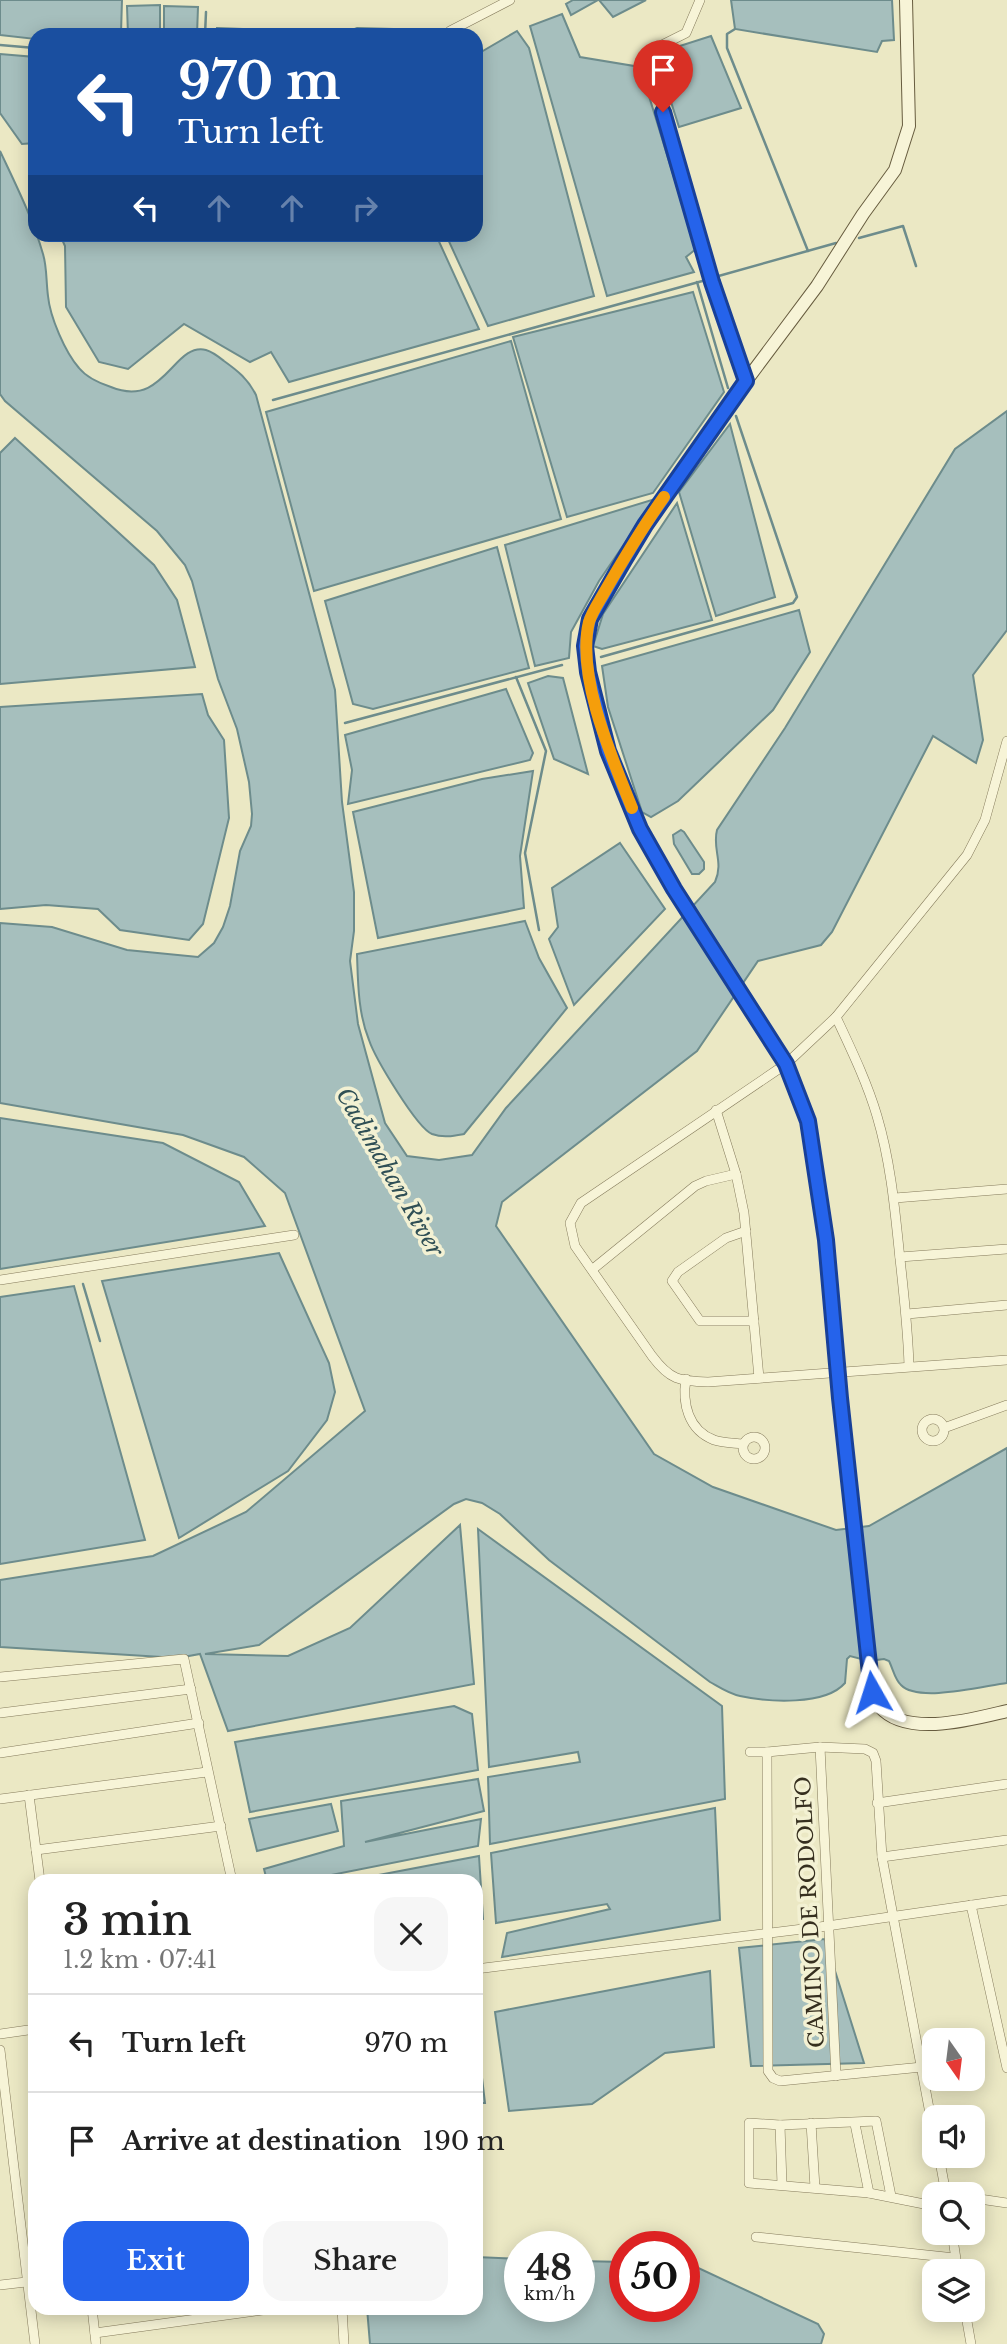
<!DOCTYPE html>
<html lang="en">
<head>
<meta charset="utf-8">
<style>
	body { margin:0; font-family:"Libre Baskerville",serif; background:#f6f6f6; color:#222; height:100vh; display:flex; flex-direction:column; font-size:26px; white-space:nowrap }
	* { box-sizing:border-box; margin:0 }
	p { font-size:23px; color:#767676 }
	.icon { flex:none; width:38px; height:38px; fill:none; stroke:currentColor; stroke-width:2; stroke-linecap:round; stroke-linejoin:round }
	.map { position:relative; flex:1; overflow:hidden }
	.details { position:absolute; left:28px; top:1874px; width:455px; height:441px; display:flex; flex-direction:column; background:#fff; border-radius:21px; box-shadow:0 4px 18px #0003 }
	.details>* { flex:none }
	.top-card { position:absolute; left:28px; top:28px; width:455px; height:214px; border-radius:21px; box-shadow:0 4px 18px #0003; background:#1a4fa0; color:#fff; overflow:hidden }
	.needle { width:46px; rotate:166deg }
	.controls { position:absolute; left:922px; top:2028px; display:grid; gap:14px }
	.controls a { display:grid; place-items:center; width:63px; height:63px; border-radius:14px; background:#fff; box-shadow:0 4px 18px #0003; font-size:35px }
	.speed { position:absolute; left:504px; top:2231px; display:flex; gap:14px; font-size:35px; font-weight:700; text-align:center }
	.speed>* { display:grid; place-content:center; width:91px; height:91px; border-radius:50%; background:#fff; box-shadow:0 4px 18px #0003; line-height:1 }
	.speed small { font-size:18px; font-weight:400 }
	.speed .limit { border:10px solid #d22; background:#fff; color:#111 }
	.pin { position:absolute; display:grid; place-items:center; width:60px; height:60px; color:#fff; margin:-72px -30px; border-radius:50% 50% 50% 0; rotate:-45deg; box-shadow:0 0 7px #0007 }
	.pin .icon { rotate:45deg }
	.me { position:absolute; width:77px; margin:-38px; rotate:354deg; stroke-linejoin:round; filter:drop-shadow(0 0 5px #0008) }
	.turn { display:flex; align-items:center; gap:24px; height:147px; padding:0 35px; font-size:32px }
	.turn .icon { width:91px; height:91px; stroke-width:2.5 }
	.turn b { display:block; font-size:49px; line-height:60px }
	.lanes { display:flex; align-items:center; height:66px; padding:0 35px; background:#0003; justify-content:center; gap:35px; direction:ltr }
	.lanes .off { opacity:.35 }
	.round { display:grid; place-items:center; flex:none; width:74px; height:74px; border-radius:21px; background:#f6f6f6 }
	.head { display:flex; align-items:center; justify-content:space-between; height:119px; padding:0 35px }
	h1 { font-size:42px; font-weight:600; line-height:52px }
	.button { display:flex; gap:14px; margin-top:auto; padding:14px 35px }
	.button a { flex:1; height:80px; border-radius:21px; background:#2563eb; color:#fff; font-size:28px; font-weight:600; line-height:80px; text-align:center }
	.button a+a { background:#f6f6f6; color:#222 }
	ul { padding:0; list-style:none }
	li { display:flex; align-items:center; gap:21px; height:98px; padding:0 35px; border-top:2px solid #e0e0e0 }
	li div { flex:1 }
	li b { display:block; font-size:26px }
	li em { font-style:normal }
	.map>svg:first-child { display:block }
	.water { fill:#a6bfbd; stroke:#6d8c8c; stroke-width:2 }
	.lines { fill:none; stroke-linecap:round; stroke-linejoin:round }
	.stream { stroke:#6d8c8c; stroke-width:2.5 }
	.street-casing { stroke:#857b5c; stroke-width:10 }
	.secondary-casing { stroke:#675c3f; stroke-width:14 }
	.street { stroke:#f7f4d7; stroke-width:9 }
	.secondary { stroke:#f7f4d7; stroke-width:12 }
	.route-casing { stroke:#184099; stroke-width:18 }
	.route { stroke:#2563eb; stroke-width:12 }
	.slow { stroke:#f59e0b; stroke-width:12 }
	.labels { text-anchor:middle; stroke-width:7; stroke-linejoin:round; paint-order:stroke }
	.street-label { font-size:21px; fill:#362f1f; stroke:#f3f1d3 }
	.water-label { font-size:23px; font-style:italic; fill:#2f4f55; stroke:#f3f1d3 }
</style>
</head>
<body>
<div class="map">
<svg width="1007" height="2344" viewBox="0 0 1007 2344">
	<rect width="100%" height="100%" fill="#ebe8c4"/>
	<g class="water">
		<path d="M 0,0 L 122,0 L 121,33 L 35,35 L 35,39 L 0,35 Z"/>
		<path d="M 573,0 L 598,0 L 571,15 L 566,4 Z"/>
		<path d="M 599,0 L 646,0 L 613,17 Z"/>
		<path d="M 731,0 L 892,0 L 894,40 L 882,41 L 877,52 L 735,29 Z"/>
		<path d="M 160,5 L 160,35 L 128,35 L 127,6 Z"/>
		<path d="M 164,6 L 198,7 L 197,35 L 164,35 Z"/>
		<path d="M 562,14 L 580,57 L 640,67 L 696,249 L 686,257 L 694,272 L 607,296 L 530,26 Z"/>
		<path d="M 217,28 L 345,33 L 357,28 L 393,29 L 399,35 L 217,35 Z"/>
		<path d="M 517,31 L 529,48 L 594,296 L 488,326 L 446,235 L 476,234 L 476,55 Z"/>
		<path d="M 711,36 L 741,108 L 679,127 L 659,64 L 664,51 Z"/>
		<path d="M 0,54 L 35,57 L 35,143 L 22,144 L 0,113 Z"/>
		<path d="M 0,151 C 16,185 33,219 43,254 C 47,267 46,281 48,296 C 50,317 65,352 79,368 C 87,378 99,383 111,387 C 165,409 173,342 206,350 C 213,352 219,357 224,361 C 238,371 248,379 256,395 L 335,690 L 342,802 L 354,892 L 354,931 L 350,961 L 358,1024 L 385,1123 L 407,1156 L 439,1160 L 472,1155 L 506,1108 L 715,882 C 724,862 712,849 717,830 L 785,728 L 955,449 L 1007,411 L 1007,630 L 973,675 L 983,740 L 976,763 L 933,736 L 832,932 L 821,945 L 758,961 L 697,1051 L 502,1202 L 496,1226 L 654,1454 L 713,1487 L 836,1530 L 869,1526 L 1007,1448 L 1007,1683 C 983,1686 918,1703 901,1685 C 895,1680 893,1669 889,1661 L 884,1659 L 869,1661 L 850,1656 L 847,1659 L 845,1683 C 825,1706 768,1702 740,1696 C 729,1694 719,1687 710,1682 L 549,1560 L 500,1514 L 482,1503 L 466,1499 L 454,1504 L 259,1645 L 205,1654 L 288,1656 L 350,1628 L 460,1525 L 474,1684 L 228,1731 L 200,1654 L 178,1658 L 0,1647 L 0,1580 L 153,1556 L 246,1512 L 365,1411 L 285,1193 L 244,1157 L 183,1135 L 0,1103 L 0,923 L 52,927 L 127,950 L 198,957 L 214,943 L 223,927 L 230,906 L 240,851 L 251,826 L 252,814 L 249,782 L 237,729 L 218,679 L 192,581 L 185,565 L 157,531 L 5,401 L 0,394 Z"/>
		<path d="M 60,235 L 436,235 L 479,329 L 289,382 L 271,352 L 250,362 L 184,324 L 128,369 L 99,362 L 66,307 L 65,246 Z"/>
		<path d="M 693,292 L 724,392 L 653,493 L 567,517 L 513,337 Z"/>
		<path d="M 511,341 L 561,519 L 314,591 L 266,412 Z"/>
		<path d="M 730,424 L 775,597 L 716,616 L 679,492 Z"/>
		<path d="M 15,438 L 154,565 L 177,600 L 195,667 L 0,684 L 0,453 Z"/>
		<path d="M 655,499 L 599,581 L 571,632 L 569,658 L 535,666 L 505,545 Z"/>
		<path d="M 677,503 L 712,620 L 602,649 L 593,646 L 603,614 Z"/>
		<path d="M 497,547 L 529,668 L 373,709 L 353,704 L 325,601 Z"/>
		<path d="M 799,610 L 810,652 L 773,710 L 678,801 L 651,817 L 642,812 L 608,707 L 602,666 Z"/>
		<path d="M 548,676 L 563,678 L 588,774 L 554,759 L 528,683 Z"/>
		<path d="M 506,689 L 533,753 L 530,760 L 348,804 L 352,770 L 345,735 Z"/>
		<path d="M 202,694 L 208,715 L 224,740 L 229,818 L 203,924 L 189,940 L 120,930 L 98,909 L 46,905 L 0,909 L 0,707 Z"/>
		<path d="M 533,771 L 520,856 L 524,908 L 378,938 L 353,812 L 482,779 Z"/>
		<path d="M 681,830 L 684,832 L 704,862 L 704,869 L 699,874 L 692,874 L 674,844 L 673,835 Z"/>
		<path d="M 620,843 L 665,909 L 574,1005 L 549,939 L 558,927 L 552,888 Z"/>
		<path d="M 525,921 L 539,958 L 567,1008 L 464,1134 C 453,1136 443,1138 432,1134 C 417,1128 375,1058 369,1040 C 358,1013 358,983 357,954 Z"/>
		<path d="M 0,1118 L 163,1143 L 239,1182 L 265,1226 L 0,1269 Z"/>
		<path d="M 279,1253 L 329,1363 L 335,1392 L 327,1420 L 288,1471 L 179,1538 L 102,1281 Z"/>
		<path d="M 74,1286 L 145,1540 L 0,1564 L 0,1297 Z"/>
		<path d="M 478,1529 L 722,1706 L 725,1799 L 490,1844 L 488,1777 L 580,1762 L 578,1752 L 489,1767 Z"/>
		<path d="M 454,1706 L 472,1714 L 478,1770 L 250,1812 L 235,1742 Z"/>
		<path d="M 478,1779 L 484,1811 L 365,1842 L 481,1819 L 478,1846 L 301,1881 L 267,1881 L 264,1869 L 344,1846 L 341,1801 Z"/>
		<path d="M 331,1804 L 338,1831 L 257,1851 L 249,1819 Z"/>
		<path d="M 715,1808 L 720,1920 L 502,1957 L 507,1933 L 610,1909 L 607,1904 L 496,1923 L 491,1853 Z"/>
		<path d="M 479,1856 L 483,1919 L 476,1921 L 476,1881 L 347,1881 Z"/>
		<path d="M 825,1939 L 864,2063 L 751,2066 L 739,1948 Z"/>
		<path d="M 710,1971 L 714,2047 L 665,2053 L 592,2104 L 509,2111 L 495,2012 Z"/>
		<path d="M 476,2027 L 485,2103 L 476,2103 Z"/>
		<path d="M 476,2257 L 520,2259 L 520,2306 L 579,2306 L 579,2261 L 625,2262 L 625,2306 L 684,2306 L 684,2264 L 692,2265 L 818,2324 L 824,2334 L 821,2344 L 370,2344 L 367,2308 L 476,2308 Z"/>
	</g>
	<g class="lines">
		<g class="stream">
			<path d="M 735,29 L 727,34 L 727,48 L 808,251"/>
			<path d="M 205,35 L 206,12"/>
			<path d="M 0,45 L 35,48"/>
			<path d="M 859,238 L 903,226 L 916,266"/>
			<path d="M 715,277 L 836,243"/>
			<path d="M 697,282 L 728,388"/>
			<path d="M 273,400 L 706,280"/>
			<path d="M 601,657 L 793,603 L 797,597 L 736,416"/>
			<path d="M 516,677 L 546,751 L 525,853 L 539,930"/>
			<path d="M 345,723 L 562,665"/>
			<path d="M 83,1284 L 100,1341"/>
		</g>
		<defs>
			<g id="street">
				<path d="M 700,0 L 686,33 L 652,50 L 649,63 L 712,282 L 746,381"/>
				<path d="M 450,31 L 510,0"/>
				<path d="M 1007,741 L 985,820 L 967,855 L 836,1017 L 786,1064 L 581,1203 L 570,1223 L 575,1246 L 652,1356 C 670,1380 679,1381 708,1382 L 1007,1360"/>
				<path d="M 836,1017 C 851,1049 867,1082 877,1116 C 891,1163 895,1211 900,1259 C 904,1295 908,1330 909,1366"/>
				<path d="M 716,1110 L 736,1174 L 744,1213 L 759,1378"/>
				<path d="M 895,1198 L 1007,1189"/>
				<path d="M 746,1231 L 726,1238 L 678,1272 L 672,1281 L 700,1321 L 754,1321"/>
				<path d="M 900,1257 L 1007,1249"/>
				<path d="M 593,1269 L 695,1186 L 706,1181 L 736,1174"/>
				<path d="M 0,1280 L 294,1235"/>
				<path d="M 907,1314 L 1007,1305"/>
				<path d="M 686,1379 C 682,1403 688,1430 714,1440 C 723,1443 734,1443 742,1444"/>
				<circle cx="933" cy="1430" r="11"/>
				<path d="M 944,1428 L 1007,1405"/>
				<circle cx="754" cy="1448" r="11"/>
				<path d="M 0,1677 L 184,1659 L 232,1881"/>
				<path d="M 0,1713 L 191,1689"/>
				<path d="M 820,1747 L 836,2076"/>
				<path d="M 750,1752 L 767,1752 L 820,1747 L 865,1749 L 873,1753 L 876,1761 L 882,1857 L 934,2135"/>
				<path d="M 767,1752 L 768,2071 L 773,2078 L 780,2081 L 922,2067"/>
				<path d="M 0,1753 L 199,1723"/>
				<path d="M 29,1795 L 40,1881"/>
				<path d="M 0,1799 L 207,1772"/>
				<path d="M 877,1803 L 1007,1784"/>
				<path d="M 36,1850 L 221,1826"/>
				<path d="M 882,1857 L 1007,1840"/>
				<path d="M 971,1905 L 1007,2068"/>
				<path d="M 476,1969 L 827,1926 L 1007,1900"/>
				<path d="M 0,2034 L 35,2029"/>
				<path d="M 0,2050 L 35,2344"/>
				<path d="M 811,2123 L 815,2188"/>
				<path d="M 855,2124 L 869,2193"/>
				<path d="M 780,2125 L 782,2185"/>
				<path d="M 939,2156 L 946,2194"/>
				<path d="M 891,2196 L 876,2121 L 780,2125 L 749,2123 L 749,2183 L 869,2193 L 934,2206"/>
				<path d="M 973,2198 L 1007,2203"/>
				<path d="M 952,2233 L 958,2272"/>
				<path d="M 756,2237 L 955,2258"/>
				<path d="M 0,2285 L 35,2281"/>
				<path d="M 92,2308 L 96,2344"/>
				<path d="M 342,2308 L 344,2344"/>
				<path d="M 965,2310 L 971,2344"/>
				<path d="M 95,2333 L 277,2308"/>
			</g>
			<path id="secondary" d="M 906,0 L 909,126 L 895,170 L 863,214 L 817,286 L 746,381 L 645,525 L 590,619 L 585,646 L 588,672 L 608,751 L 641,829 L 674,889 L 786,1064 L 809,1121 L 826,1240 L 840,1398 L 872,1692 C 874,1697 877,1703 880,1707 C 907,1738 973,1719 1007,1711"/>
		</defs>
		<use href="#street" class="street-casing"/>
		<use href="#secondary" class="secondary-casing"/>
		<use href="#street" class="street"/>
		<use href="#secondary" class="secondary"/>
	</g>
	<g class="lines">
		<defs>
			<path id="route" d="M 663,112 L 712,282 L 746,381 L 645,525 L 624,560 L 590,619 L 585,646 L 588,672 L 608,751 L 640,829 L 674,889 L 786,1064 L 808,1121 L 826,1240 L 840,1398 L 872,1692"/>
		</defs>
		<use href="#route" class="route-casing"/>
		<use href="#route" class="route"/>
		<path class="slow" d="M 632,808 C 612,758 576,676 589,622 C 592,612 599,602 604,593 C 623,560 642,528 664,497"/>
	</g>
	<g class="labels">
		<g class="street-label">
			<text transform="translate(810 1912) rotate(-93)" y="7">CAMINO DE RODOLFO</text>
		</g>
		<g class="water-label">
			<text transform="translate(390 1172) rotate(60)" y="8">Cadimahan River</text>
		</g>
	</g>
</svg>
<div class="controls">
<a><svg class="needle" viewBox="-14 -14 28 28"><path d="M0-13l5 13h-10z" fill="#e53935"/><path d="M0 13l5-13h-10z" fill="#767676"/></svg></a>
<a><svg class="icon" aria-label="sound" viewBox="0 0 24 24"><path d="M4 9h4l5-4v14l-5-4H4zM17 9q2 3 0 6"/></svg></a>
<a><svg class="icon" aria-label="search" viewBox="0 0 24 24"><circle cx="10" cy="10" r="6"/><path d="M15 15l6 6"/></svg></a>
<a><svg class="icon" aria-label="layers" viewBox="0 0 24 24"><path d="M12 4l9 5-9 5-9-5zM3 14l9 5 9-5"/></svg></a>
</div>
<div class="speed"><div>48<small>km/h</small></div><div class="limit">50</div></div>
<div class="pin" style="left:663px;top:112px;background:#d93025"><svg class="icon" aria-label="arrive" viewBox="0 0 24 24"><path d="M6 21V4h12l-3 4 3 4H6"/></svg></div>
<svg class="me" style="left:872px;top:1692px" viewBox="-20 -20 40 40"><path d="M0-17L14 15 0 8-14 15z" fill="#2563eb" stroke="#fff" stroke-width="4"/></svg>
<div class="top-card">
<div class="turn"><svg class="icon" aria-label="left" viewBox="0 0 24 24"><path d="M17 20v-9H6M10 6l-5 5 5 5"/></svg><div><b>970 m</b>Turn left</div></div>
<div class="lanes"><svg class="icon" aria-label="left" viewBox="0 0 24 24"><path d="M17 20v-9H6M10 6l-5 5 5 5"/></svg><svg class="icon off" aria-label="ahead" viewBox="0 0 24 24"><path d="M12 20V5M6 11l6-6 6 6"/></svg><svg class="icon off" aria-label="ahead" viewBox="0 0 24 24"><path d="M12 20V5M6 11l6-6 6 6"/></svg><svg class="icon off" aria-label="right" viewBox="0 0 24 24"><path d="M7 20v-9h11M14 6l5 5-5 5"/></svg></div>
</div>
<section class="details">
<div class="head"><div><h1>3 min</h1><p>1.2 km · 07:41</p></div><a class="round"><svg class="icon" aria-label="close" viewBox="0 0 24 24"><path d="M6 6l12 12M18 6L6 18"/></svg></a></div>
<ul>
<li><svg class="icon" aria-label="left" viewBox="0 0 24 24"><path d="M17 20v-9H6M10 6l-5 5 5 5"/></svg><div><b>Turn left</b></div><em>970 m</em></li>
<li><svg class="icon" aria-label="arrive" viewBox="0 0 24 24"><path d="M6 21V4h12l-3 4 3 4H6"/></svg><div><b>Arrive at destination</b></div><em>190 m</em></li>
</ul>
<div class="button"><a>Exit</a><a>Share</a></div>
</section>
</div>
</body>
</html>
